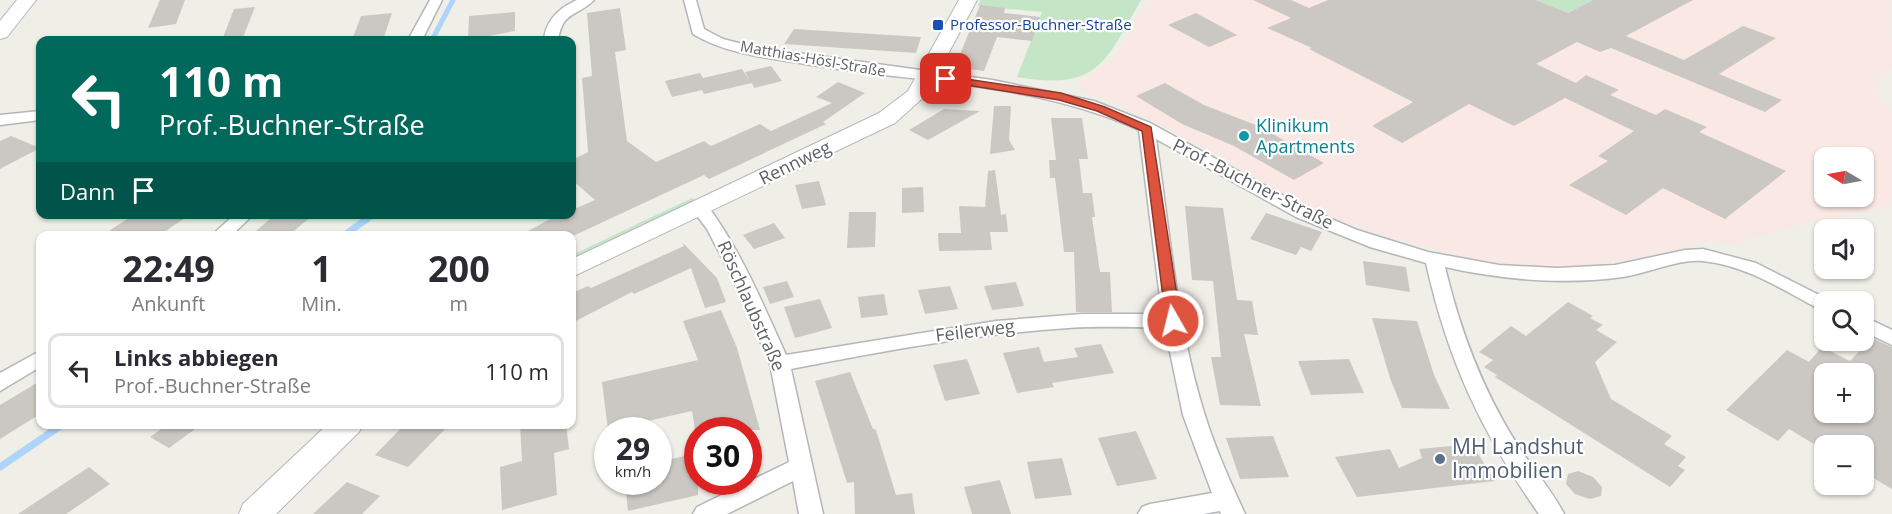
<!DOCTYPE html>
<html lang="de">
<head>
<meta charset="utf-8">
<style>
	body { margin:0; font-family:"Open Sans",sans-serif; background:#f7f7f7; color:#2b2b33; height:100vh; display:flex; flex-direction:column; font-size:22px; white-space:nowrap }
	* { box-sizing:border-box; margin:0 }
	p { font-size:20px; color:#7c7c81 }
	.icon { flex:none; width:33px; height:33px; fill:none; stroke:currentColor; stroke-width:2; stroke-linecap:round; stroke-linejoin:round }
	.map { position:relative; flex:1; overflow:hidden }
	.panel { position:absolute; left:36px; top:231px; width:540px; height:198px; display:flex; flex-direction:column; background:#fff; border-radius:12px; box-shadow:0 2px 4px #0004 }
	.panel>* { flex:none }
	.banner { position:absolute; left:36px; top:36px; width:540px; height:183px; border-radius:12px; box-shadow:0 2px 4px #0004; background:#00695c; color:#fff; overflow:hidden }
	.needle { width:39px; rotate:280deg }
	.tools { position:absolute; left:1814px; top:147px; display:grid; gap:12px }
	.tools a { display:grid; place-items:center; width:60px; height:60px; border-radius:12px; background:#fff; box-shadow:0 2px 4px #0004; font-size:30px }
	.speed { position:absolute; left:594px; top:417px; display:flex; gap:12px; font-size:30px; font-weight:700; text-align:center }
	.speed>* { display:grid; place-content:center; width:78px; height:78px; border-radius:50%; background:#fff; box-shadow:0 2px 4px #0004; line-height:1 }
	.speed small { font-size:15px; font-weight:400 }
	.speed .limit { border:9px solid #d22; background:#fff; color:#111 }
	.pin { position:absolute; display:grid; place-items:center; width:51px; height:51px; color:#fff; margin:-26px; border-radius:12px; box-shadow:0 3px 9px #0006 }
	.me { position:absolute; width:66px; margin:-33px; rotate:352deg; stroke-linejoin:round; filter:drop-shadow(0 0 4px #0008) }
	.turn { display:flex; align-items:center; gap:21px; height:126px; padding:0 24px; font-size:27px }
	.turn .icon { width:78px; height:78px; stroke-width:2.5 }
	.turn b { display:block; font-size:42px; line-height:51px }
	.then { display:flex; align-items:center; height:57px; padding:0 24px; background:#0003; gap:12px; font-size:22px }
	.eta { display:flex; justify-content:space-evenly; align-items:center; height:102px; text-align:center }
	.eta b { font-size:36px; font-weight:700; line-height:42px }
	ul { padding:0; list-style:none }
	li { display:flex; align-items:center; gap:18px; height:75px; margin:0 12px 9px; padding:0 12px; border:3px solid #e1e1e2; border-radius:12px }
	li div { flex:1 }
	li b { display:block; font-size:22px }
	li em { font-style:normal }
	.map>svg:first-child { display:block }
	.medical { fill:#fae8e5; fill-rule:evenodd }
	.green { fill:#c5e5c7 }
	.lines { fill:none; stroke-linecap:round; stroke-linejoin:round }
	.stream-far1 { stroke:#add4f9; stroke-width:5 }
	.stream { stroke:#add4f9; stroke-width:7 }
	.building { fill:#cbc8c4; fill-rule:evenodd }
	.minor-casing { stroke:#b4b6ba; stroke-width:3 }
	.secondary-casing { stroke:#b5b8bd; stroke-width:2 }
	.minor { fill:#fff; fill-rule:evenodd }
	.secondary { fill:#fff; fill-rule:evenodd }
	.route { fill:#de533e; stroke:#903628; stroke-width:1.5 }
	.transit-dot { fill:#1a4fb4; stroke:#fff; stroke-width:2 }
	.culture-dot { fill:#0f9aa8; stroke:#fff; stroke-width:2 }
	.service-dot { fill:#5c6f8a; stroke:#fff; stroke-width:2 }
	.labels { text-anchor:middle; stroke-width:4.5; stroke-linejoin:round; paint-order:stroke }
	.far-transit-label { font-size:15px; fill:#164399; stroke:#fff; text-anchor:start }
	.far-street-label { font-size:15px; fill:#5e6166; stroke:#fff }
	.culture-label { font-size:18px; fill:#0d838f; stroke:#fff; text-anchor:start }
	.street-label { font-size:18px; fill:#5e6166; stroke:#fff }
	.near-service-label { font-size:21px; fill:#4e5e75; stroke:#fff; text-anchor:start }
</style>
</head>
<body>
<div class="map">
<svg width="1892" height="514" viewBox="0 0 1892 514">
	<rect width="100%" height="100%" fill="#efeee7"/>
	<path class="medical" d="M 1149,0 L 1890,0 L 1892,69 L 1888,69 L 1876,92 L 1892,112 L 1892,206 L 1798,225 L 1742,241 L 1738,245 L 1709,240 L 1649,256 L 1588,265 L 1525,266 L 1482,262 L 1437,250 L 1363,229 L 1308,206 L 1153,121 L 1081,89 L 1078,83 L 1105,66 L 1120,51 ZM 1824,158 L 1863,158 L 1863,196 L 1824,196 Z"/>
	<g class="green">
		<path d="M 980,0 L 1141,0 C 1105,63 1098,91 1017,77 L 1042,12 L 978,6 Z"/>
		<path d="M 1536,0 L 1593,0 L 1568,13 Z"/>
		<path d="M 692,198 L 695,200 L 572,259 L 572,255 Z"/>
	</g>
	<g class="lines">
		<g class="stream-far1">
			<path d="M 432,40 L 453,0"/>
			<path d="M 365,221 L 374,214"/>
		</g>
		<g class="stream">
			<path d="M 343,236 L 367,219"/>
			<path d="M 0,467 L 63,424"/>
		</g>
	</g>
	<g class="building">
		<path d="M 160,0 L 185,0 L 176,24 L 148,28 Z"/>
		<path d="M 1253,0 L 1291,0 L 1309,8 L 1328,0 L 1536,0 L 1568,13 L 1593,0 L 1693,0 L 1626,36 L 1684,60 L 1743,26 L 1776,38 L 1719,74 L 1782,100 L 1765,112 L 1611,48 L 1600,52 L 1577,42 L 1536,64 L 1576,83 L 1586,75 L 1619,90 L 1610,95 L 1656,115 L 1665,109 L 1707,127 L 1699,132 L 1786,171 L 1725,219 L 1663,188 L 1626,215 L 1569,185 L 1608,161 L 1598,156 L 1634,131 L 1565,98 L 1514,126 L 1469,104 L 1402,143 L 1372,126 L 1413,102 L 1309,49 L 1312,48 L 1267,28 L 1291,18 Z"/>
		<path d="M 980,5 L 1005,8 L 1004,13 L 1040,17 L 1032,41 L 997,37 L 984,71 L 955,67 Z"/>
		<path d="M 255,7 L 242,40 L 222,40 L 234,9 Z"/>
		<path d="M 620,8 L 626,50 L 615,52 L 627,141 L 656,162 L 704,141 L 711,146 L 760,124 L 771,131 L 832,103 L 816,97 L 838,82 L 865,93 L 823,122 L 826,124 L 709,179 L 704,175 L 573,236 L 519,236 L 559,214 L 572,214 L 572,210 L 595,200 L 572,180 L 572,160 L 588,152 L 582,78 L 592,76 L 587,13 Z"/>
		<path d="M 515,12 L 515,31 L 468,40 L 469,16 Z"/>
		<path d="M 392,13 L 383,40 L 352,40 L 361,16 Z"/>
		<path d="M 1196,13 L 1237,35 L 1209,47 L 1168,25 Z"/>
		<path d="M 794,29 L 921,37 L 916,53 L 784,44 Z"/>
		<path d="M 771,66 L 782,81 L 754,88 L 752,83 L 704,94 L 702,90 L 672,97 L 665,81 L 700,73 L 703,78 L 742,69 L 749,80 L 745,72 Z"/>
		<path d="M 1165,83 L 1204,105 L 1261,127 L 1324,163 L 1294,180 L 1234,146 L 1182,124 L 1136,96 Z"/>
		<path d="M 994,106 L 1011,106 L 1009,140 L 1015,150 L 990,154 Z"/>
		<path d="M 944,109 L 980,111 L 928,140 L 909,130 Z"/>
		<path d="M 1051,118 L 1082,118 L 1088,159 L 1079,159 L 1083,193 L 1092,193 L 1095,217 L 1092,217 L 1100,272 L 1110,272 L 1112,312 L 1076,312 L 1074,252 L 1064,252 L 1055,178 L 1050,178 L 1049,160 L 1056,160 Z"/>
		<path d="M 11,136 L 40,148 L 0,169 L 0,141 Z"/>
		<path d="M 995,170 L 1001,215 L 1006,214 L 1008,232 L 990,232 L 992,250 L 939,251 L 938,233 L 961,233 L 959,206 L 985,207 L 988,171 Z"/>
		<path d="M 819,181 L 826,205 L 802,209 L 795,185 Z"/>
		<path d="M 923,187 L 924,212 L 902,213 L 902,188 Z"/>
		<path d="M 1185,206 L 1223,208 L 1237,300 L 1252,301 L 1258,335 L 1244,334 L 1261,406 L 1220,405 L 1211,357 L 1221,357 L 1213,281 L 1192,280 Z"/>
		<path d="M 849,212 L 876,212 L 875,247 L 847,248 Z"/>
		<path d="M 1266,213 L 1322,232 L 1311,251 L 1301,247 L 1296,255 L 1250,239 Z"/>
		<path d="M 135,214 L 191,214 L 158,236 L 101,236 Z"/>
		<path d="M 276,214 L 314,214 L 288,236 L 250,236 Z"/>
		<path d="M 774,223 L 785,238 L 754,249 L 743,235 Z"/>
		<path d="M 682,242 L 717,278 L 726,302 L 705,308 L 691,268 L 634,294 L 632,292 L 572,323 L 572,293 L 588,286 L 591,288 L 684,246 Z"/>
		<path d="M 1363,261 L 1406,267 L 1410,292 L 1366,285 Z"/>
		<path d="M 787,281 L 794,297 L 770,304 L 763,287 Z"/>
		<path d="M 1016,282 L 1024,306 L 992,310 L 984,286 Z"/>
		<path d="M 950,286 L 958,309 L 925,314 L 918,290 Z"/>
		<path d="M 884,294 L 888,315 L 861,318 L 858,297 Z"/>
		<path d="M 820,299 L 832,328 L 795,338 L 784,307 Z"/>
		<path d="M 1568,302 L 1593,316 L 1590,318 L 1603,325 L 1596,330 L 1617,342 L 1595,362 L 1611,399 L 1672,436 L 1664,444 L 1686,457 L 1678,466 L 1685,470 L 1670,487 L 1495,377 L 1497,375 L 1484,367 L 1493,360 L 1479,352 L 1511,326 L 1526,336 Z"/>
		<path d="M 721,310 L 737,348 L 760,430 L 695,430 L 692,411 L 608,430 L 602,382 L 698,360 L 683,321 Z"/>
		<path d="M 1372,318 L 1417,321 L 1434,375 L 1450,409 L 1402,408 L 1390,378 Z"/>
		<path d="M 1872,338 L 1892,347 L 1892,489 L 1863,472 L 1863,446 L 1817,446 L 1789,429 L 1778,441 L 1726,410 L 1787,350 L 1809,362 L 1822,347 L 1850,361 ZM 1824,374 L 1863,374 L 1863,412 L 1824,412 Z"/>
		<path d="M 1101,344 L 1114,373 L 1052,383 L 1054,387 L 1017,393 L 1003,353 L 1039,347 L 1044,362 L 1078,357 L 1074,348 Z"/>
		<path d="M 967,359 L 980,394 L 945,401 L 933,365 Z"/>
		<path d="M 1349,359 L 1364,393 L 1311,395 L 1298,361 Z"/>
		<path d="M 850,372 L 873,429 L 876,430 L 896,495 L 912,493 L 915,514 L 855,514 L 854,482 L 847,483 L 815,381 Z"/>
		<path d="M 40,381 L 40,414 L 0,439 L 0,405 Z"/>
		<path d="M 168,424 L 202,424 L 169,448 L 150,437 Z"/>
		<path d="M 405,424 L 450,424 L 408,467 L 375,455 Z"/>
		<path d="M 520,424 L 566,424 L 569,449 L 554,453 L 557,495 L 502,510 L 500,467 L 522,461 Z"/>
		<path d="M 1136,431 L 1157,479 L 1117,486 L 1098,438 Z"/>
		<path d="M 1273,436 L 1289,477 L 1240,479 L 1226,438 Z"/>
		<path d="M 1472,444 L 1495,481 L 1357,497 L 1335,457 L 1390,449 L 1399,468 L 1422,458 L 1419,449 Z"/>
		<path d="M 698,453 L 698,495 L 628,511 L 625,482 L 658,482 L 658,462 Z"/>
		<path d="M 1062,458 L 1072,495 L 1035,499 L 1027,462 Z"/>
		<path d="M 89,467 L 110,484 L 66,514 L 18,514 Z"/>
		<path d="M 1578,471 L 1593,477 L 1602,487 L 1601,496 L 1590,499 L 1575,494 L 1566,484 L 1568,474 Z"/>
		<path d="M 1000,480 L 1011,514 L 972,514 L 964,487 Z"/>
		<path d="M 347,482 L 380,496 L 362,514 L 313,514 Z"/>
	</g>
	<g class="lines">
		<defs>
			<g id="minor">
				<path d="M 430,0 L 442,0 L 422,40 L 408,40 Z"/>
				<path d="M 577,0 L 594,0 C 577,17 563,10 558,40 L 544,40 C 546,20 559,8 577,0 Z"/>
				<path d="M 684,0 L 696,0 L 704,29 L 723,39 L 754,47 L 992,80 L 1094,101 L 1150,123 L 1308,209 L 1357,230 L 1428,252 L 1499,265 L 1557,268 L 1615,265 L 1685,250 L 1703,249 L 1756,263 L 1833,302 L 1824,302 L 1824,310 L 1817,308 C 1782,289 1744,265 1703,261 C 1677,259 1649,273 1623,277 C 1564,285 1503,280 1445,267 C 1460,330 1481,386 1515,441 C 1530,466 1551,488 1564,514 L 1539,514 C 1481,432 1448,361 1426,263 L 1370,247 L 1296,217 L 1156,139 C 1169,226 1176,315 1200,399 C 1211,439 1228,477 1245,514 L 1221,514 L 1220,511 L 1203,514 L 1138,514 L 1142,507 L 1150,504 L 1212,493 L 1183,415 L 1165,328 C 1133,327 1100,326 1068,328 C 975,334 883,351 791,369 L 823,514 L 799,514 L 793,481 L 727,514 L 693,514 L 697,507 L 789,462 L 770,364 L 732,277 L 707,229 L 692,209 L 695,205 L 707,205 C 741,251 763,304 786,355 L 996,321 L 1082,314 L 1162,314 L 1139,130 C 1036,83 922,83 811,65 C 771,58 728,55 693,34 Z"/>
				<path d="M 40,111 L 40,120 L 0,125 L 0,115 Z"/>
				<path d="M 235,214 L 254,214 L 231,236 L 211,236 Z"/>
				<path d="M 1863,316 L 1892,330 L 1892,345 L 1863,331 Z"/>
				<path d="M 40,351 L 40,367 L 0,391 L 0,373 Z"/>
			</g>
			<g id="secondary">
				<path d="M 17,0 L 36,0 L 7,37 L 0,39 L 0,21 Z"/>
				<path d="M 959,0 L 977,0 L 926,95 L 895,123 L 572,277 L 572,259 L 879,113 L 908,91 Z"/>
				<path d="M 328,424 L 363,424 L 359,432 L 276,514 L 239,514 L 243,504 Z"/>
			</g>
		</defs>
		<use href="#minor" class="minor-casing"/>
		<use href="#secondary" class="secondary-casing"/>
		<use href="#minor" class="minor"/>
		<use href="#secondary" class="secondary"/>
	</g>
	<path class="route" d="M 946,76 L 1061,93 L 1105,107 L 1151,127 L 1181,321 L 1179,325 L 1173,327 L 1166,321 L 1142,131 L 1097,111 L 1059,100 L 942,81 L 942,77 Z"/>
	<rect class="transit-dot" x="932" y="19" width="12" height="12" rx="3"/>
	<circle class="culture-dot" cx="1244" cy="136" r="6"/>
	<circle class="service-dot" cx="1440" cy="459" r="6"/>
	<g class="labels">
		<g class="far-transit-label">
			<text x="950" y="30">Professor-Buchner-Straße</text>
		</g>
		<g class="far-street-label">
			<text transform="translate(813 59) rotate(10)" y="5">Matthias-Hösl-Straße</text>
		</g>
		<g class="culture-label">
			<text x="1256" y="132">Klinikum<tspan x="1256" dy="21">Apartments</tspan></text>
		</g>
		<g class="street-label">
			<text transform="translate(795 163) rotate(-26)" y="6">Rennweg</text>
			<text transform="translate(1253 184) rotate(27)" y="6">Prof.-Buchner-Straße</text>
			<text transform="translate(751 306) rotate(66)" y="6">Röschlaubstraße</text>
			<text transform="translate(975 331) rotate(-7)" y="6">Feilerweg</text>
		</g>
		<g class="near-service-label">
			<text x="1452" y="454">MH Landshut<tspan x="1452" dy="24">Immobilien</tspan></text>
		</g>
	</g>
</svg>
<div class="tools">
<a><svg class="needle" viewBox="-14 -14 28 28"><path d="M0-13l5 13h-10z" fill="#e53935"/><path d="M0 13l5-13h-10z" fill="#7c7c81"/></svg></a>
<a><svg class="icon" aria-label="sound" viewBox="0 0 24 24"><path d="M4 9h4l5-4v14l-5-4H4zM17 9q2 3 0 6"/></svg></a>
<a><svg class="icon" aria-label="search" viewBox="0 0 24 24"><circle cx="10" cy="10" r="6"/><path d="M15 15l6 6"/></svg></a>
<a>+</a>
<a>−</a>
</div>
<div class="speed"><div>29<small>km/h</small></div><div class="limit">30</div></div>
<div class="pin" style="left:946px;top:79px;background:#d93025"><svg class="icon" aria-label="arrive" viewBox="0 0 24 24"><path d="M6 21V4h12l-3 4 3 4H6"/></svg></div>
<svg class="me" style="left:1173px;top:321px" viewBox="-20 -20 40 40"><circle r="17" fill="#de533e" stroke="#fff" stroke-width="3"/><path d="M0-11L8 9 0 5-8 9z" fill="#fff"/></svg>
<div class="banner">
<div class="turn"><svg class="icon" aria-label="left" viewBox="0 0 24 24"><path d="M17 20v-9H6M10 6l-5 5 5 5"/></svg><div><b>110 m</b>Prof.-Buchner-Straße</div></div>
<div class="then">Dann<svg class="icon" aria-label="arrive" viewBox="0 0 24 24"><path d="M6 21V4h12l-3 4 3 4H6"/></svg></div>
</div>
<section class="panel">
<div class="eta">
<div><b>22:49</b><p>Ankunft</p></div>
<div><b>1</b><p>Min.</p></div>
<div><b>200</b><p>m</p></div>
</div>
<ul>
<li><svg class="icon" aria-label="left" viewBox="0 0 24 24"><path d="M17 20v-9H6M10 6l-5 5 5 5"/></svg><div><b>Links abbiegen</b><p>Prof.-Buchner-Straße</p></div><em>110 m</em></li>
</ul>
</section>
</div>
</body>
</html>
